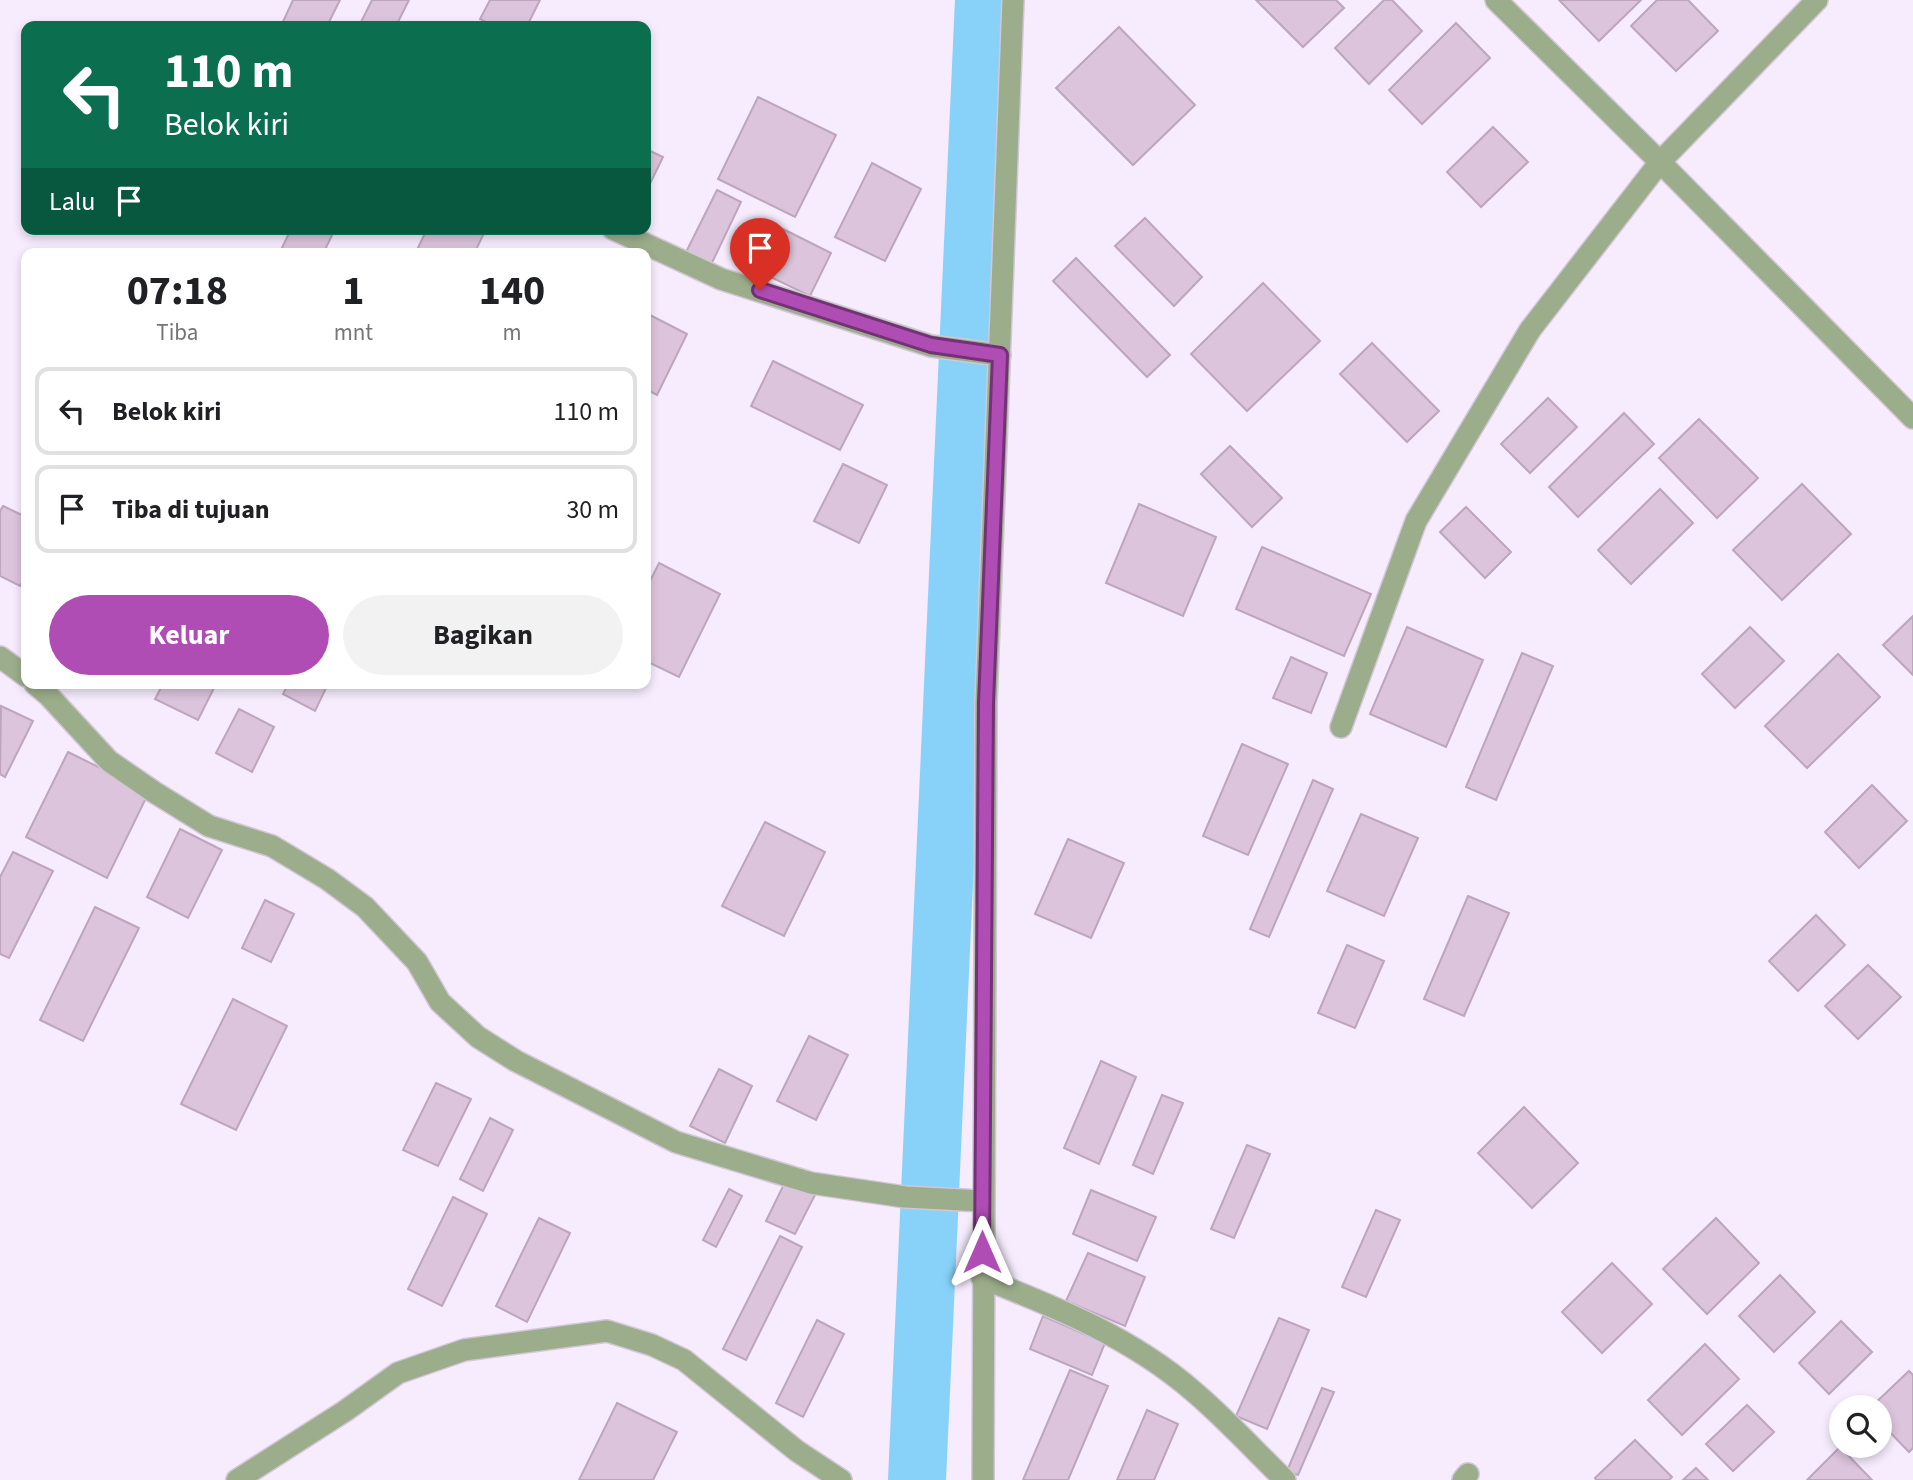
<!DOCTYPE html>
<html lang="id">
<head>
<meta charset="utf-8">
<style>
	body { margin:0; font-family:"Source Sans 3",sans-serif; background:#f2f2f2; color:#202124; height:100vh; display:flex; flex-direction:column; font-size:26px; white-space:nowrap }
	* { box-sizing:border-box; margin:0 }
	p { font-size:23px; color:#757577 }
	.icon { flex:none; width:38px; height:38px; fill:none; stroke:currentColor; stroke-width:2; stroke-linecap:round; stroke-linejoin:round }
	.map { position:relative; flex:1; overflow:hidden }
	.panel { position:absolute; left:21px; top:248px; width:630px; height:441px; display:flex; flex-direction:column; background:#fff; border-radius:14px; box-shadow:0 4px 10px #0003 }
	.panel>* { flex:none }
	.guide { position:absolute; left:21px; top:21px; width:630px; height:214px; border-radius:14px; box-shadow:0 4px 10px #0003; background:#0b6e4f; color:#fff; overflow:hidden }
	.fabs { position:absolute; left:1829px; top:1395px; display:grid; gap:14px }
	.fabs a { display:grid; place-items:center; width:63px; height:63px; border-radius:50%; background:#fff; box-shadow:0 4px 10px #0003; font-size:35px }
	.pin { position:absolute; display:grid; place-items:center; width:60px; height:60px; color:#fff; margin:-72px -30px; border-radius:50% 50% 50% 0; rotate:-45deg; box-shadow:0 0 7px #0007 }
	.pin .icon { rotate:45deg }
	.me { position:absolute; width:77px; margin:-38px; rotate:0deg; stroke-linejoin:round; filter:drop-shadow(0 0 5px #0008) }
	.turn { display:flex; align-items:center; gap:24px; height:147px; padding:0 28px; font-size:32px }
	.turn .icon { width:91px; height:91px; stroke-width:2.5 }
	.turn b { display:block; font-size:49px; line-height:60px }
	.then { display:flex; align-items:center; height:66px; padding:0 28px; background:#0003; gap:14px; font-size:26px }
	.eta { display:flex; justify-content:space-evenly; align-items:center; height:119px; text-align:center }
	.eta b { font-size:42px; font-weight:700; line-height:49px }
	.cta { display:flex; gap:14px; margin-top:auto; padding:14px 28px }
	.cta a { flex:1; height:80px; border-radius:42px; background:#af4db4; color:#fff; font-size:28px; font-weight:700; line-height:80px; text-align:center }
	.cta a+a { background:#f2f2f2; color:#202124 }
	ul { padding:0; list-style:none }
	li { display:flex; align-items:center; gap:21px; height:88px; margin:0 14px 10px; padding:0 14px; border:4px solid #e0e0e0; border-radius:14px }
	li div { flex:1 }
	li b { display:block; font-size:26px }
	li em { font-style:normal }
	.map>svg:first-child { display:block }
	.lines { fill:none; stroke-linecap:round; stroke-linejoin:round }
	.canal { stroke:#88d2f9; stroke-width:58 }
	.building { fill:#dcc4dc; stroke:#bda6bd; stroke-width:2 }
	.lane-casing { stroke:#d1c7d7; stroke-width:24 }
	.street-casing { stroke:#d1c7d7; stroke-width:24 }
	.lane { stroke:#9cad8b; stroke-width:21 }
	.street { stroke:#9cad8b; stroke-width:21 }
	.route-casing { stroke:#723275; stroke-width:18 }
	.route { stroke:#af4db4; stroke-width:12 }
</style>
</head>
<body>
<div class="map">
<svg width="1913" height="1480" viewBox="0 0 1913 1480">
	<rect width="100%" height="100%" fill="#f6ecfd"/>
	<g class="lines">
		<path class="canal" d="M 917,1480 L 984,0"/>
	</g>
	<g class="building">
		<path d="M 293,0 L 340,0 L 327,26 L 281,26 Z"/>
		<path d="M 372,0 L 409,0 L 396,26 L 359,26 Z"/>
		<path d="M 490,0 L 540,0 L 527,26 L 494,26 L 480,19 Z"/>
		<path d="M 1256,0 L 1336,0 L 1344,8 L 1303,47 Z"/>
		<path d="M 1384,0 L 1392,0 L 1422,31 L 1369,84 L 1335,48 Z"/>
		<path d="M 1559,0 L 1641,0 L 1599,41 Z"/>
		<path d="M 1657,0 L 1688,0 L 1718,31 L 1676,71 L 1631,26 Z"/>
		<path d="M 1456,23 L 1490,58 L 1422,124 L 1389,90 Z"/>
		<path d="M 1119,27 L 1195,105 L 1133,165 L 1056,88 Z"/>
		<path d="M 758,97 L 836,135 L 795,217 L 718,179 Z"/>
		<path d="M 1493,127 L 1528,162 L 1481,207 L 1447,172 Z"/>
		<path d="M 646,149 L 663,157 L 646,192 Z"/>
		<path d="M 872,163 L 921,189 L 885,261 L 835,237 Z"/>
		<path d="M 717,190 L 741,202 L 710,267 L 685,254 Z"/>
		<path d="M 1145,218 L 1202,277 L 1174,306 L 1115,246 Z"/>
		<path d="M 291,229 L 335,229 L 323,254 L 279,254 Z"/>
		<path d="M 427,229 L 486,229 L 474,254 L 415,254 Z"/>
		<path d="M 783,229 L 831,253 L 810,296 L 762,273 Z"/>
		<path d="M 1076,258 L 1170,355 L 1147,377 L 1053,281 Z"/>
		<path d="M 1263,283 L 1320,341 L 1247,411 L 1191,354 Z"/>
		<path d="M 646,313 L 687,334 L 657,395 L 646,389 Z"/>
		<path d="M 1372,343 L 1439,411 L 1407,442 L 1340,374 Z"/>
		<path d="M 773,361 L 863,405 L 840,450 L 751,406 Z"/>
		<path d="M 1548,398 L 1577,427 L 1530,473 L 1501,444 Z"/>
		<path d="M 1624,413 L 1654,444 L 1578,517 L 1549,487 Z"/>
		<path d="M 1699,419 L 1758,478 L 1717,518 L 1659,458 Z"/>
		<path d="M 1230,446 L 1282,498 L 1252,527 L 1201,474 Z"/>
		<path d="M 843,464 L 887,485 L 859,543 L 814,521 Z"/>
		<path d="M 1802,484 L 1851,534 L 1782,600 L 1733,550 Z"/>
		<path d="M 1660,489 L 1693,523 L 1631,584 L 1598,550 Z"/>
		<path d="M 1139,504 L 1216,537 L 1183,616 L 1106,583 Z"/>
		<path d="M 3,506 L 26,517 L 26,575 L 20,586 L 0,576 L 0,511 Z"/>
		<path d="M 1466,507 L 1511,552 L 1485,578 L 1440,532 Z"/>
		<path d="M 1262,547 L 1371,594 L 1344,656 L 1236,609 Z"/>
		<path d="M 659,563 L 720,594 L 679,677 L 646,661 L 646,589 Z"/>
		<path d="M 1913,616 L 1913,675 L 1883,645 Z"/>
		<path d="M 1407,627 L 1483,660 L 1446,747 L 1370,714 Z"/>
		<path d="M 1750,627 L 1784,661 L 1735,708 L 1702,674 Z"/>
		<path d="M 1522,653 L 1553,666 L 1496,800 L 1466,787 Z"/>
		<path d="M 1838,654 L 1880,697 L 1807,768 L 1765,726 Z"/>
		<path d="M 1291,657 L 1327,673 L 1311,713 L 1273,698 Z"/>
		<path d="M 163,684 L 216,684 L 198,720 L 155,699 Z"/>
		<path d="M 288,684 L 328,684 L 315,711 L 283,694 Z"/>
		<path d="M 1,706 L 33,721 L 5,777 L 0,774 Z"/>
		<path d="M 239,709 L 274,727 L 252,772 L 216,753 Z"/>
		<path d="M 1242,744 L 1288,764 L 1248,855 L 1203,836 Z"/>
		<path d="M 68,752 L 149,792 L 107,878 L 26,837 Z"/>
		<path d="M 1313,780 L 1333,789 L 1269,937 L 1250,929 Z"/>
		<path d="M 1872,785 L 1907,821 L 1859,868 L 1825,832 Z"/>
		<path d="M 1361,814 L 1418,838 L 1384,916 L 1327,891 Z"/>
		<path d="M 765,822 L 825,852 L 784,936 L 722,906 Z"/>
		<path d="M 180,829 L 222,850 L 188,918 L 147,897 Z"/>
		<path d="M 1068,839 L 1124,863 L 1091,938 L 1035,914 Z"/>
		<path d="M 13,852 L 53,871 L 9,958 L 0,954 L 0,877 Z"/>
		<path d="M 1468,896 L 1509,913 L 1464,1016 L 1424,999 Z"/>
		<path d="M 265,900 L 294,914 L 271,962 L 242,948 Z"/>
		<path d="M 95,907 L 139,928 L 83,1041 L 40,1020 Z"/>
		<path d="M 1816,915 L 1845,945 L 1798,991 L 1769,961 Z"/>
		<path d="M 1347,945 L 1384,961 L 1355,1028 L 1318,1013 Z"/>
		<path d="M 1868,965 L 1901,997 L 1858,1039 L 1825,1006 Z"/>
		<path d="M 233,999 L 287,1026 L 236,1130 L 181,1104 Z"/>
		<path d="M 809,1036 L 848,1055 L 816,1120 L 777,1101 Z"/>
		<path d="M 1101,1061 L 1136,1077 L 1099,1164 L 1064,1148 Z"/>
		<path d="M 719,1069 L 752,1086 L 725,1143 L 690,1126 Z"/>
		<path d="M 436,1083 L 471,1099 L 438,1166 L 403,1150 Z"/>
		<path d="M 1162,1095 L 1183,1103 L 1153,1174 L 1133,1165 Z"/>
		<path d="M 1524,1107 L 1578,1163 L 1532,1208 L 1478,1153 Z"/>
		<path d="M 490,1118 L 513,1130 L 483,1191 L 460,1179 Z"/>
		<path d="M 1247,1145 L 1270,1154 L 1234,1238 L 1211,1229 Z"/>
		<path d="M 787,1178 L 816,1193 L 795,1234 L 766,1221 Z"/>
		<path d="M 729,1189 L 742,1196 L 716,1247 L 703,1240 Z"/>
		<path d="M 1091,1190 L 1156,1217 L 1137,1261 L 1073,1234 Z"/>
		<path d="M 453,1197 L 487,1214 L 442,1306 L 408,1289 Z"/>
		<path d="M 1376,1210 L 1400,1220 L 1366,1297 L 1342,1287 Z"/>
		<path d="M 539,1218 L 570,1233 L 527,1322 L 496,1306 Z"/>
		<path d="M 1716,1218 L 1759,1263 L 1707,1314 L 1663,1269 Z"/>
		<path d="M 780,1236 L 802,1247 L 746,1360 L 723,1349 Z"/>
		<path d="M 1088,1253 L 1145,1277 L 1125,1326 L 1066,1301 Z"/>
		<path d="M 1612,1263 L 1652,1304 L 1602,1353 L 1562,1312 Z"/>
		<path d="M 1780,1275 L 1815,1312 L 1774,1352 L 1739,1316 Z"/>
		<path d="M 1043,1316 L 1105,1343 L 1092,1375 L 1030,1349 Z"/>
		<path d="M 1279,1318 L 1309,1330 L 1267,1429 L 1236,1416 Z"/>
		<path d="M 817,1320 L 844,1334 L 803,1417 L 776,1403 Z"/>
		<path d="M 1841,1321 L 1872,1352 L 1829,1394 L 1799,1363 Z"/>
		<path d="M 1705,1344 L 1739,1379 L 1682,1435 L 1648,1400 Z"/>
		<path d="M 1070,1370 L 1108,1386 L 1068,1480 L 1023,1480 Z"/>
		<path d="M 1909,1371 L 1913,1375 L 1913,1448 L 1909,1452 L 1880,1422 L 1880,1407 L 1871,1407 Z"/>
		<path d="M 1322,1388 L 1334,1392 L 1298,1475 L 1287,1471 Z"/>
		<path d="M 617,1403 L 677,1432 L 653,1480 L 579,1480 Z"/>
		<path d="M 1747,1405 L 1774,1432 L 1733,1471 L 1706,1444 Z"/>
		<path d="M 1147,1410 L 1178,1424 L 1154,1480 L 1117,1480 Z"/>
		<path d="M 1635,1440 L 1672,1477 L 1669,1480 L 1596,1480 L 1595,1478 Z"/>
		<path d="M 1840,1447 L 1872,1480 L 1807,1480 Z"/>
		<path d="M 1696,1468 L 1708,1480 L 1683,1480 Z"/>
	</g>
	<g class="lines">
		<defs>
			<path id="lane" d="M 237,1480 L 345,1411 L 398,1373 L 464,1350 L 607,1331 L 652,1345 L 684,1360 L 797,1451 L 841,1480"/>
			<g id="street">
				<path d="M 1496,0 L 1660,162 L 1913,418"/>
				<path d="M 613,229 L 721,279 L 931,346 L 1000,355"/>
				<path d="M 0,657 L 26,676"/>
				<path d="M 35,684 L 49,696 L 109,761 L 154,792 L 209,826 L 272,846 L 327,879 L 365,907 L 417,962 L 440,1002 L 478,1037 L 516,1061 L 676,1142 L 811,1183 L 905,1197 L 982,1201"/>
				<path d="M 1341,727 L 1416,521 L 1530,330 L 1660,162 L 1817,0"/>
				<path d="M 982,1278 C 1056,1307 1132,1338 1193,1391 C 1225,1418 1254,1450 1285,1480"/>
				<path d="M 983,1480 L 986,703 L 1013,0"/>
				<path d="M 1463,1480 L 1468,1474"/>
			</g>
		</defs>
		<use href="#lane" class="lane-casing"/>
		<use href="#street" class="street-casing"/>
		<use href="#lane" class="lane"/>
		<use href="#street" class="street"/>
	</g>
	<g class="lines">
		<defs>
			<path id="route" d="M 760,290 L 931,345 L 1000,355 L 986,703 L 982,1252"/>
		</defs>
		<use href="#route" class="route-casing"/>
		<use href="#route" class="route"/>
	</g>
</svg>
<div class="fabs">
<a><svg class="icon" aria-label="search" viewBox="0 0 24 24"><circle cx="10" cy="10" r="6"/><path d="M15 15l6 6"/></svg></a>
</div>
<div class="pin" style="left:760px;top:290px;background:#d93025"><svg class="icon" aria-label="arrive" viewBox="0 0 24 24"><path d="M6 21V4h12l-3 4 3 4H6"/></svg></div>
<svg class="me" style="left:982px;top:1252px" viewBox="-20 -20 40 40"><path d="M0-17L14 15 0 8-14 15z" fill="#af4db4" stroke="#fff" stroke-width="4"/></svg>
<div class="guide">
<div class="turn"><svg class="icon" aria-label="left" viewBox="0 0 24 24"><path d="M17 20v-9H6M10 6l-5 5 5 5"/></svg><div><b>110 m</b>Belok kiri</div></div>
<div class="then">Lalu<svg class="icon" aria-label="arrive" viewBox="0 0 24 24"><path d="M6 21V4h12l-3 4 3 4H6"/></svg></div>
</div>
<section class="panel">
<div class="eta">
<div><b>07:18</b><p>Tiba</p></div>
<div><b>1</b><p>mnt</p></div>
<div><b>140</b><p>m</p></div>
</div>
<ul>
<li><svg class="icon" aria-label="left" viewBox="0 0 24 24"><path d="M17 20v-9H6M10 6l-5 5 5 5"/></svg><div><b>Belok kiri</b></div><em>110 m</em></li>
<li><svg class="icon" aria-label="arrive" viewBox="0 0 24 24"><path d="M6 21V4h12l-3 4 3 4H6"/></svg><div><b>Tiba di tujuan</b></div><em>30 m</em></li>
</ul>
<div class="cta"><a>Keluar</a><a>Bagikan</a></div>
</section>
</div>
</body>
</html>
